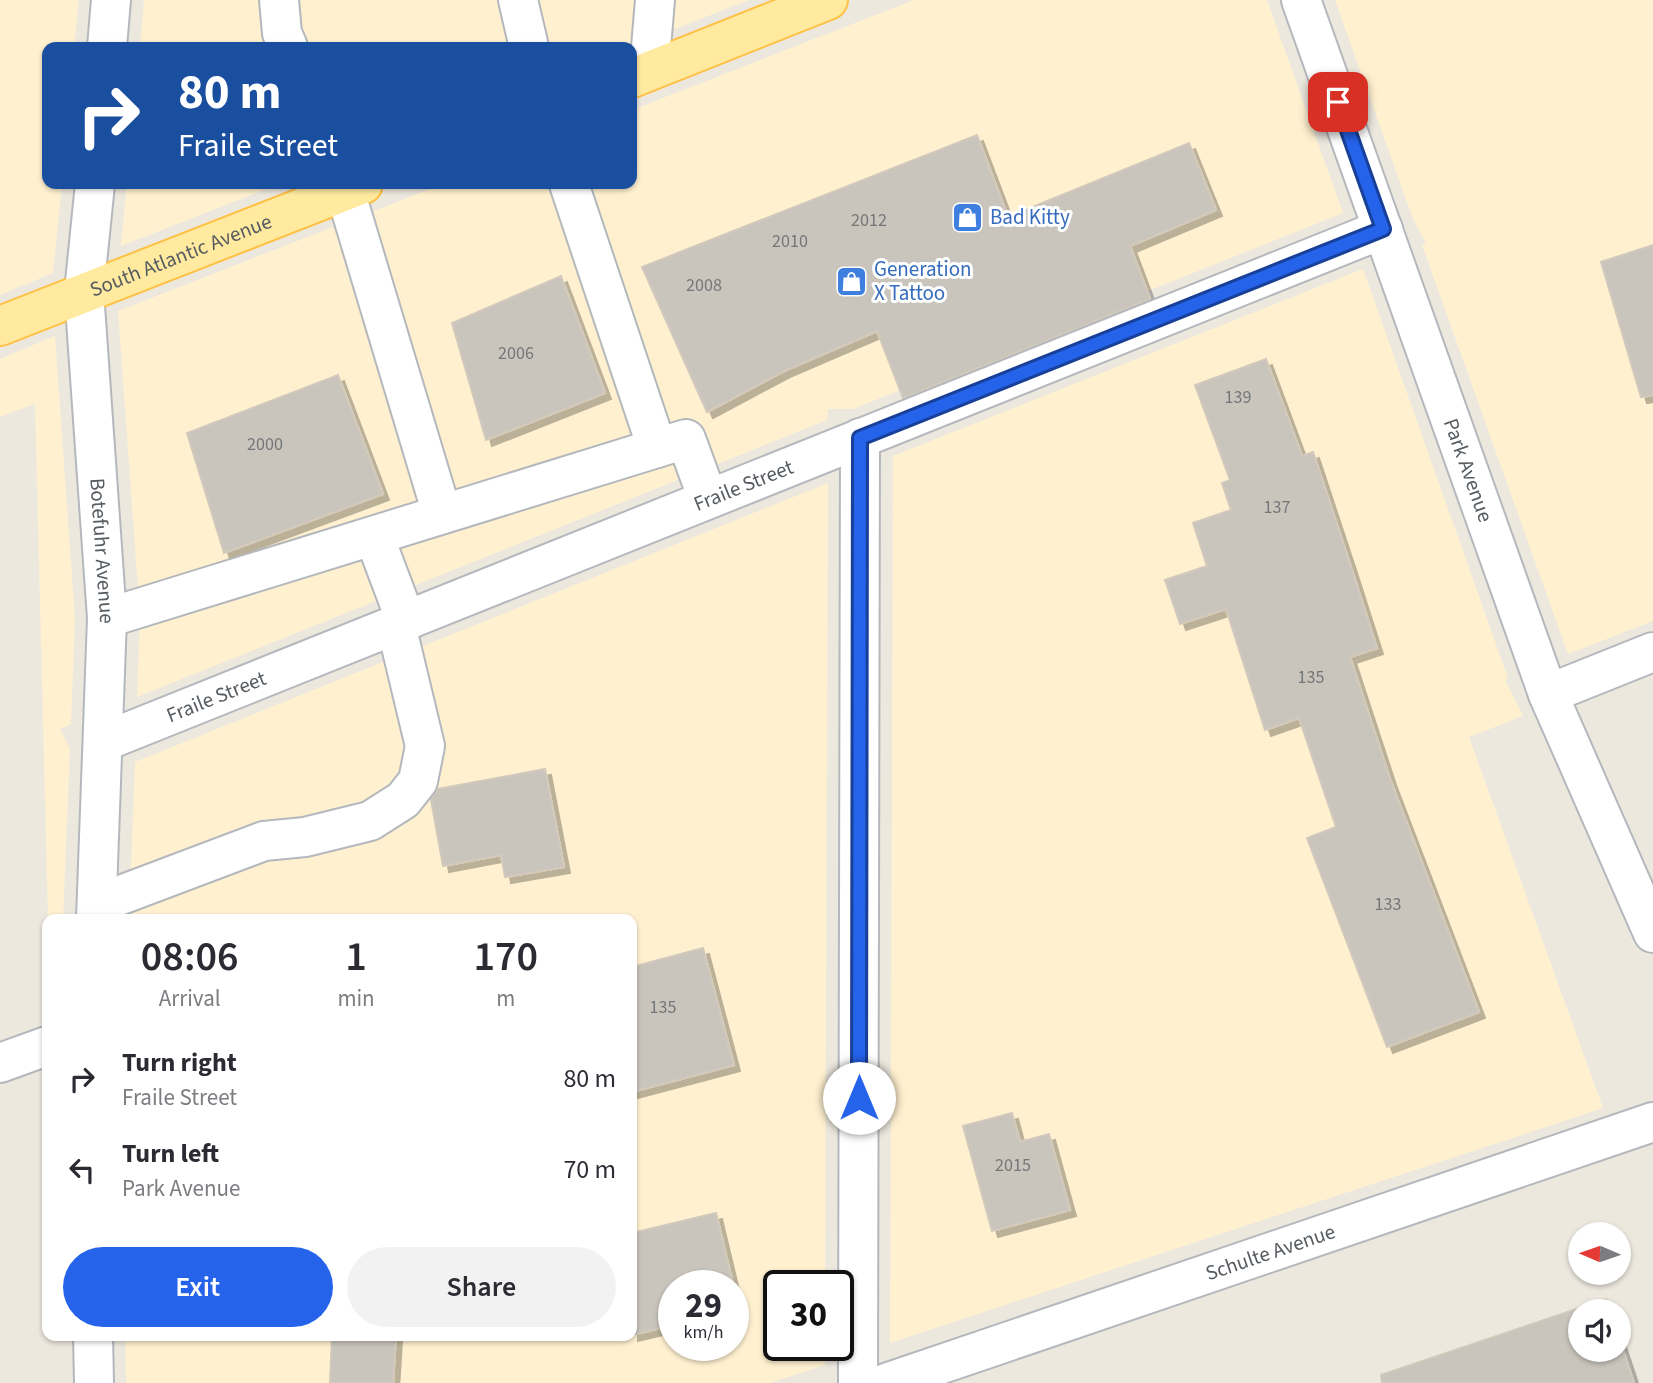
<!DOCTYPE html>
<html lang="en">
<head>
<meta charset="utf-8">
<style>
	body { margin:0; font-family:"Source Sans 3",sans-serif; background:#f2f2f3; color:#2b2b33; height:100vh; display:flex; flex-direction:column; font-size:26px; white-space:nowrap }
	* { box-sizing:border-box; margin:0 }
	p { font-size:23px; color:#7c7c81 }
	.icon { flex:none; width:38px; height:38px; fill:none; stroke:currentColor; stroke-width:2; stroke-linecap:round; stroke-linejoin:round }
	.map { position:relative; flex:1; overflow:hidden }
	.details { position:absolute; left:42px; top:914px; width:595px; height:427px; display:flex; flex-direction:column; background:#fff; border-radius:14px; box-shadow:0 2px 5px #0004 }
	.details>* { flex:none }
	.hud { position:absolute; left:42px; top:42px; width:595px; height:147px; border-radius:14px; box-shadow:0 2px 5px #0004; background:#1a4fa0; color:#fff; overflow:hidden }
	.needle { width:46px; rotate:272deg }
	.controls { position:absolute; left:1568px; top:1222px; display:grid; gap:14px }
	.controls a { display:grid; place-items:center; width:63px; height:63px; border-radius:50%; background:#fff; box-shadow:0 2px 5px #0004; font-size:35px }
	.speed { position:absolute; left:658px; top:1270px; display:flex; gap:14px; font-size:35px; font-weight:700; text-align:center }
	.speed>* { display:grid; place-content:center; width:91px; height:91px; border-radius:50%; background:#fff; box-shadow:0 2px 5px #0004; line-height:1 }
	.speed small { font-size:18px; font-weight:400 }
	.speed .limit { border:4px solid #111; border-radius:10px; background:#fff; color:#111 }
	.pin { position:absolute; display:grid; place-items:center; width:60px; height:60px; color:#fff; margin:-30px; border-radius:14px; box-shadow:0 4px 10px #0006 }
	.me { position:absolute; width:77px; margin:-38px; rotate:0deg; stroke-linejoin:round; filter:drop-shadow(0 0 5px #0008) }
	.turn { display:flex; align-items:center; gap:24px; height:147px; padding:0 21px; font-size:32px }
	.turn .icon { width:91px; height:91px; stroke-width:2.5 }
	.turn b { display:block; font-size:49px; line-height:60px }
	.eta { display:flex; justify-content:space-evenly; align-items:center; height:119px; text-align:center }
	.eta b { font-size:42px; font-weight:600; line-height:49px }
	.action { display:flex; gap:14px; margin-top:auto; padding:14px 21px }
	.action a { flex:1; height:80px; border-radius:42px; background:#2563eb; color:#fff; font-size:28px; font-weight:600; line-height:80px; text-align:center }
	.action a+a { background:#f2f2f3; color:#2b2b33 }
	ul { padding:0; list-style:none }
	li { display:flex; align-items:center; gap:21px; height:91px; padding:0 21px }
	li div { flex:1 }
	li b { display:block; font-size:26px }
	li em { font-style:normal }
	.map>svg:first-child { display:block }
	.commercial { fill:#fff1d0; fill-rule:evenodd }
	.building { fill:#c9c5bd; stroke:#d2c9bc; stroke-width:2; filter:url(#shadow) }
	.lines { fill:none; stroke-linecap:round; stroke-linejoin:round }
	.minor-casing { stroke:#b4b8bd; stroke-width:42 }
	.major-casing { stroke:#ffc044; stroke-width:42 }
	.minor { stroke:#fff; stroke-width:38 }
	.major { stroke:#ffeaa0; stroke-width:38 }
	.route-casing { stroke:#184099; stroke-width:18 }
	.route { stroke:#2563eb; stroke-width:12 }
	.labels { text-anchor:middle; stroke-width:6; stroke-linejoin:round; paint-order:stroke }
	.number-label { font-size:18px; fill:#747678 }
	.shop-label { font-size:21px; fill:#366cbe; stroke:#fff; text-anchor:start }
	.street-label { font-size:21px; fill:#575c61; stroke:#fff }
</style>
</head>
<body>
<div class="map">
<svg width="1653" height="1383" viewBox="0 0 1653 1383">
	<defs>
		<filter id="shadow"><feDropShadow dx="6" dy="6" stdDeviation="0" flood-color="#0004"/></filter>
	</defs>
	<rect width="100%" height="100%" fill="#ede8de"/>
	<g class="commercial">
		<path d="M 0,0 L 79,0 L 74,47 L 47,47 L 47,184 L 62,184 L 53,273 L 0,295 Z"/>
		<path d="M 144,0 L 749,0 L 629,47 L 140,47 Z"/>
		<path d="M 914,0 L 1267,0 L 1343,213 L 853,409 L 828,409 L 827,420 L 137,697 L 140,617 L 118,311 L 443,184 L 632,184 L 632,110 Z"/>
		<path d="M 1335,0 L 1653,0 L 1653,621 L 1568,654 L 1422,245 L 1426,243 L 1413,219 Z"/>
		<path d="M 127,184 L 280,184 L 121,246 Z"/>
		<path d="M 1363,269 L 1508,678 L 1505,680 L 1523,716 L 1469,737 L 1603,1108 L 890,1343 L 893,456 Z"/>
		<path d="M 55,336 L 75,619 L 71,724 L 60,729 L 70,749 L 63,919 L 48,919 L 35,404 L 0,417 L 0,359 Z"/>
		<path d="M 828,483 L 825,1286 L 779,1286 L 779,1346 L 825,1346 L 825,1365 L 770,1383 L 126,1383 L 125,1335 L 632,1335 L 632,919 L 129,919 L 135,762 ZM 674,1286 L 733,1286 L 733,1346 L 674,1346 Z"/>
	</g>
	<g class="building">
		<path d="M 977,135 L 1008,217 L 1189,143 L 1216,210 L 1130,246 L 1150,299 L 903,398 L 877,331 L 784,371 L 707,412 L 642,267 Z"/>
		<path d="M 1653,245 L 1653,395 L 1641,397 L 1601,262 Z"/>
		<path d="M 561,276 L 605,393 L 486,440 L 452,323 Z"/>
		<path d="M 1266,359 L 1302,456 L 1313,452 L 1351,567 L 1377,648 L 1350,657 L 1390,779 L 1479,1012 L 1387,1047 L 1307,838 L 1336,827 L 1299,718 L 1265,730 L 1226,609 L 1180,624 L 1165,580 L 1207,566 L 1193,523 L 1231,510 L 1222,483 L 1230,480 L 1195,385 Z"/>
		<path d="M 338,375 L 383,494 L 224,553 L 187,433 Z"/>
		<path d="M 545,769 L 564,867 L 505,877 L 501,855 L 443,866 L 431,800 L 438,789 Z"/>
		<path d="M 703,948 L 734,1065 L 632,1092 L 632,967 Z"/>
		<path d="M 1012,1113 L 1020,1142 L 1049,1134 L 1070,1210 L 992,1231 L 963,1126 Z"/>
		<path d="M 716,1213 L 739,1309 L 733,1311 L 733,1286 L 674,1286 L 674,1325 L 632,1335 L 632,1233 Z"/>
		<path d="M 1606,1299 L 1610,1311 L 1580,1311 L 1580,1349 L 1619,1349 L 1619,1338 L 1634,1383 L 1382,1383 L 1381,1375 Z"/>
		<path d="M 332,1335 L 396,1335 L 393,1383 L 330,1383 Z"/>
	</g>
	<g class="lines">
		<defs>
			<g id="minor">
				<path d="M 279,0 L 282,33 L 288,47"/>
				<path d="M 518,0 L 529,47"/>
				<path id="s1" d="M 1301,0 L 1548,694 L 1653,933"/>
				<path d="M 107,47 L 111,0"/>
				<path d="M 649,71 L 655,0"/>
				<path id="s2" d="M 95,184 L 84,292 L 107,618 L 96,919"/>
				<path d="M 343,184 L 442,514"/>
				<path d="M 569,184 L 657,448"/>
				<path d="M 374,536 L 406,621"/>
				<path d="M 107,618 L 686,439 L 708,499"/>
				<path d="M 1548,694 L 1653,652"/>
				<path id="s3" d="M 103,742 L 1383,229"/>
				<path d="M 97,904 L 264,841 L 305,837 L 370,821 L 403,800 L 418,781 L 425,746 L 396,625"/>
				<path d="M 0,1063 L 47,1046"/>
				<path d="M 93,1335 L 94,1383"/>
				<path d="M 858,1383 L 860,438"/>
				<path id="s4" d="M 886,1383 L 1653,1122"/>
			</g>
			<g id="major">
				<path d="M 632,78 L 828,0"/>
				<path id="s5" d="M 0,326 L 363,184"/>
			</g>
		</defs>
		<use href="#minor" class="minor-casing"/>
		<use href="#major" class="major-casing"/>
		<use href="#minor" class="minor"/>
		<use href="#major" class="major"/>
	</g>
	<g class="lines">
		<defs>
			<path id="route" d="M 859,1098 L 860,438 L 1383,229 L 1338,102"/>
		</defs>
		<use href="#route" class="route-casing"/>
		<use href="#route" class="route"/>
	</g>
	<defs>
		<symbol id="shop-square" viewBox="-11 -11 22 22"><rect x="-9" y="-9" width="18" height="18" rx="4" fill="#3f7fe0" stroke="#fff"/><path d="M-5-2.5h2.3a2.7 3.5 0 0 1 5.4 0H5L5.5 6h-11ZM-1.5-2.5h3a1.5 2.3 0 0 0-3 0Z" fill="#fff"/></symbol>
	</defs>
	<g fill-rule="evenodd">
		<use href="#shop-square" x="950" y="200" width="35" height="35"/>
		<use href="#shop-square" x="834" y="264" width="35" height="35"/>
	</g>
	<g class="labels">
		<g class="number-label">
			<text x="869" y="226">2012</text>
			<text x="790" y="247">2010</text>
			<text x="704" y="291">2008</text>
			<text x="516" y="359">2006</text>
			<text x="1238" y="403">139</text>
			<text x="265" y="450">2000</text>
			<text x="1277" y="513">137</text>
			<text x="1311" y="683">135</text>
			<text x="1388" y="910">133</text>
			<text x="663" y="1013">135</text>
			<text x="1013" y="1171">2015</text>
		</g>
		<g class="shop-label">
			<text x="990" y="224">Bad Kitty</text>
			<text x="874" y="276">Generation<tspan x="874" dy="24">X Tattoo</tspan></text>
		</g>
		<g class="street-label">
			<text dy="7" stroke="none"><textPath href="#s5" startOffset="194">South Atlantic Avenue</textPath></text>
			<text dy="7" stroke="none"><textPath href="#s1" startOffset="499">Park Avenue</textPath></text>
			<text dy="7" stroke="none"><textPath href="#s3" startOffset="690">Fraile Street</textPath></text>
			<text dy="7" stroke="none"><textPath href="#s2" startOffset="368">Botefuhr Avenue</textPath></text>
			<text dy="7" stroke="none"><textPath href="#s3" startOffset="122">Fraile Street</textPath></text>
			<text dy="7" stroke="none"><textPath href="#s4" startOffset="406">Schulte Avenue</textPath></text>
		</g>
	</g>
</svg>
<div class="controls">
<a><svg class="needle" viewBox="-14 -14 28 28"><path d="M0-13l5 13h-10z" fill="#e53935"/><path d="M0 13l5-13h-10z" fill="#7c7c81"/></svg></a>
<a><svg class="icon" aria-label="sound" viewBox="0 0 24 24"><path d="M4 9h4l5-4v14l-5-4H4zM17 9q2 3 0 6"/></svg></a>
</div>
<div class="speed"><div>29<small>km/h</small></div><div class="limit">30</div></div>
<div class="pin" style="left:1338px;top:102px;background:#d93025"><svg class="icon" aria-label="arrive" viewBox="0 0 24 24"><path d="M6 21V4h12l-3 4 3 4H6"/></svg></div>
<svg class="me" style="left:859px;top:1098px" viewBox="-20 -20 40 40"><circle r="19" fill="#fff"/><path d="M0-13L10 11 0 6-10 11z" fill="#2563eb"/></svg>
<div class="hud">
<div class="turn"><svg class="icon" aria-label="right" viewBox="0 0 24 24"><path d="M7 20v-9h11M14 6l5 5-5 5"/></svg><div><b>80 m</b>Fraile Street</div></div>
</div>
<section class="details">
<div class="eta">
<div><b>08:06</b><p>Arrival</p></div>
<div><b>1</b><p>min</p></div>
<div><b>170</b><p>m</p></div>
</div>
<ul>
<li><svg class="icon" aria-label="right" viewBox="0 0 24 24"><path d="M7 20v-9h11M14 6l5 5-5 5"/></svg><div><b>Turn right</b><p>Fraile Street</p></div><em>80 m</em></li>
<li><svg class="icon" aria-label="left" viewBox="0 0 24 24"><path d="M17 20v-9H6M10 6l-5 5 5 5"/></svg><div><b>Turn left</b><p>Park Avenue</p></div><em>70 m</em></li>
</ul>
<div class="action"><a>Exit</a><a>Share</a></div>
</section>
</div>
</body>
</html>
